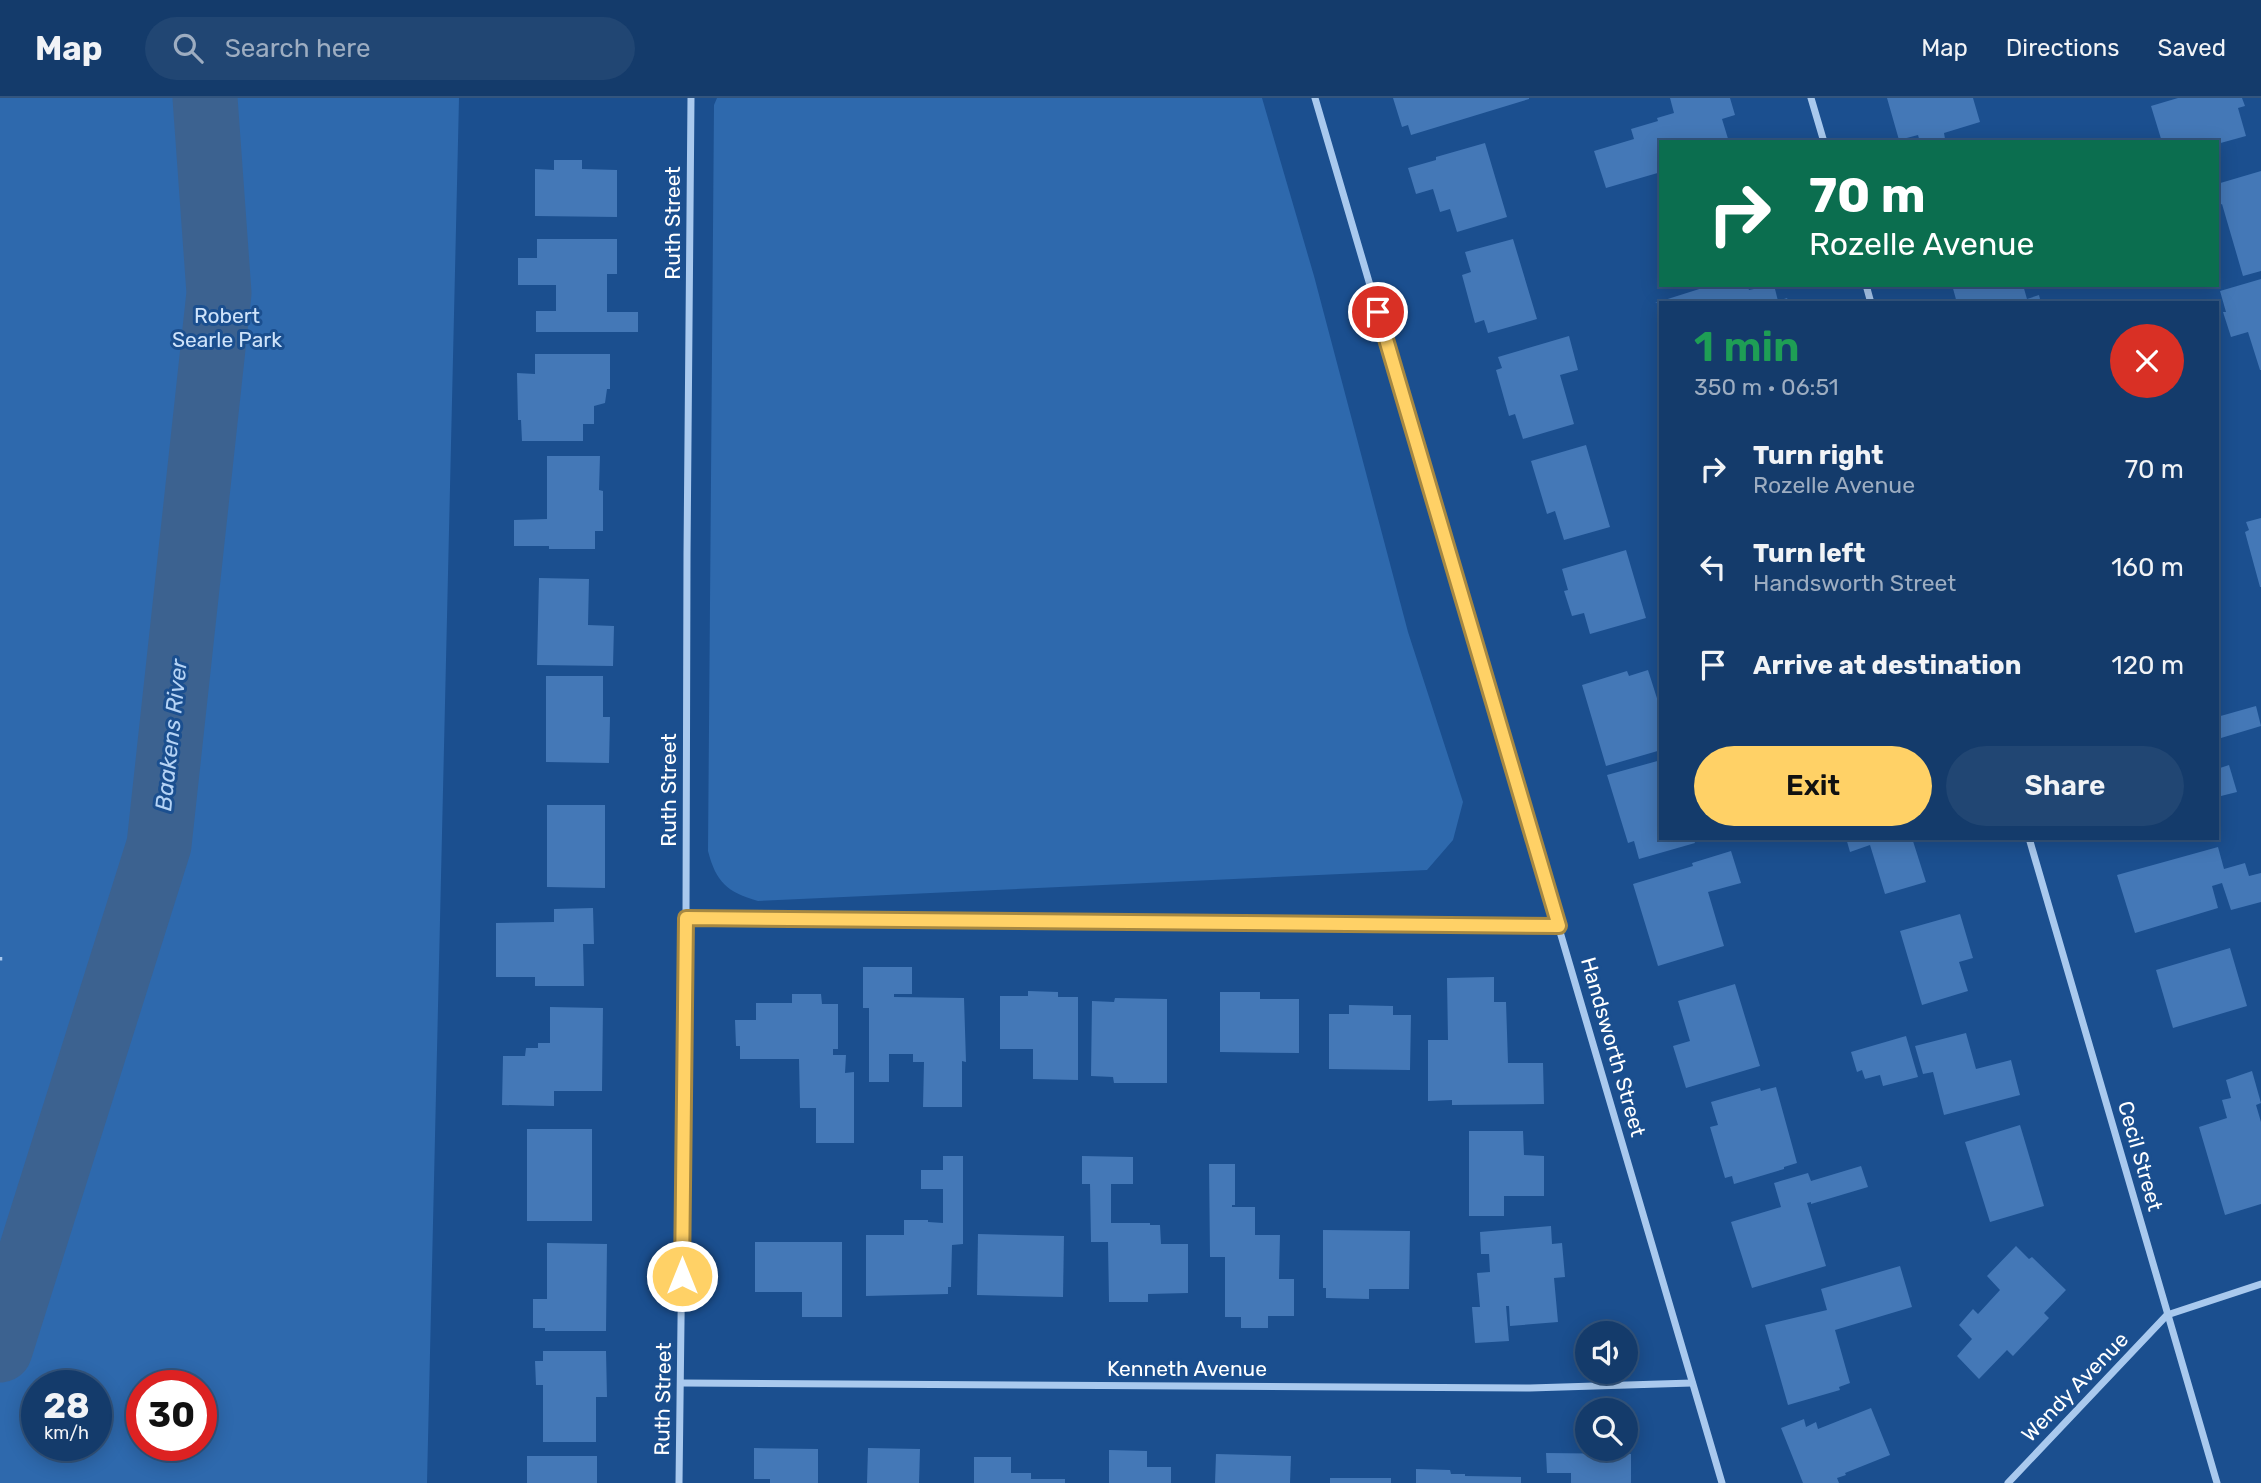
<!DOCTYPE html>
<html lang="en">
<head>
<meta charset="utf-8">
<style>
	body { margin:0; font-family:Rubik,sans-serif; background:#214673; color:#f1f3f6; height:100vh; display:flex; flex-direction:column; font-size:26px; white-space:nowrap }
	* { box-sizing:border-box; margin:0 }
	p { font-size:23px; color:#9dadc1 }
	.icon { flex:none; width:38px; height:38px; fill:none; stroke:currentColor; stroke-width:2; stroke-linecap:round; stroke-linejoin:round }
	.map { position:relative; flex:1; overflow:hidden }
	.drawer { position:absolute; left:1659px; top:203px; width:560px; height:539px; display:flex; flex-direction:column; background:#143b6b; border-radius:0px; box-shadow:0 4px 18px #0003,0 0 0 2px #33557e }
	.drawer>* { flex:none }
	.guide { position:absolute; left:1659px; top:42px; width:560px; height:147px; border-radius:0px; box-shadow:0 4px 18px #0003,0 0 0 2px #33557e; background:#0b6e4f; color:#fff; overflow:hidden }
	.controls { position:absolute; left:1575px; top:1223px; display:grid; gap:14px }
	.controls a { display:grid; place-items:center; width:63px; height:63px; border-radius:50%; background:#143b6b; box-shadow:0 4px 18px #0003,0 0 0 2px #33557e; font-size:35px }
	.speed { position:absolute; left:21px; top:1272px; display:flex; gap:14px; font-size:35px; font-weight:700; text-align:center }
	.speed>* { display:grid; place-content:center; width:91px; height:91px; border-radius:50%; background:#143b6b; box-shadow:0 4px 18px #0003,0 0 0 2px #33557e; line-height:1 }
	.speed small { font-size:18px; font-weight:400 }
	.speed .limit { border:10px solid #d22; background:#fff; color:#111 }
	.pin { position:absolute; display:grid; place-items:center; width:60px; height:60px; color:#fff; margin:-30px; border:4px solid #fff; border-radius:50%; box-shadow:0 2px 7px #0007 }
	.me { position:absolute; width:77px; margin:-38px; rotate:0deg; stroke-linejoin:round; filter:drop-shadow(0 0 5px #0008) }
	.turn { display:flex; align-items:center; gap:24px; height:147px; padding:0 35px; font-size:32px }
	.turn .icon { width:91px; height:91px; stroke-width:2.5 }
	.turn b { display:block; font-size:49px; line-height:60px }
	.round { display:grid; place-items:center; flex:none; width:74px; height:74px; border-radius:37px; background:#214673 }
	.head { display:flex; align-items:center; justify-content:space-between; height:119px; padding:0 35px }
	h1 { font-size:42px; font-weight:600; line-height:52px; color:#1e9e55 }
	.action { display:flex; gap:14px; margin-top:auto; padding:14px 35px }
	.action a { flex:1; height:80px; border-radius:42px; background:#ffd166; color:#111; font-size:28px; font-weight:600; line-height:80px; text-align:center }
	.action a+a { background:#214673; color:#f1f3f6 }
	ul { padding:0; list-style:none }
	li { display:flex; align-items:center; gap:21px; height:98px; padding:0 35px }
	li div { flex:1 }
	li b { display:block; font-size:26px }
	li em { font-style:normal }
	header { display:flex; align-items:center; gap:42px; box-sizing:border-box; height:98px; padding:0 35px; background:#143b6b; border-bottom:2px solid #33557e }
	header strong { font-size:33px }
	nav { display:flex; gap:38px; margin-inline-start:auto; font-size:24px }
	.search { width:490px; height:63px; background:#214673; display:flex; align-items:center; gap:18px; box-sizing:border-box; padding:0 24px; border-radius:38px; color:#9dadc1; font-size:26px }
	.map>svg:first-child { display:block }
	.green { fill:#2e69ad; fill-rule:evenodd }
	.lines { fill:none; stroke-linecap:round; stroke-linejoin:round }
	.river { stroke:#3c6290; stroke-width:65 }
	.building { fill:#4478b7 }
	.path { stroke:#a9c9ee; stroke-width:4.5; stroke-dasharray:3.5 5; stroke-linecap:butt }
	.street { stroke:#a9c9ee; stroke-width:7 }
	.route-casing { stroke:#a68842; stroke-width:18 }
	.route { stroke:#ffd166; stroke-width:12 }
	.labels { text-anchor:middle; stroke-width:6; stroke-linejoin:round; paint-order:stroke }
	.street-label { font-size:21px; fill:#fff; stroke:#1b4f8f }
	.park-label { font-size:21px; fill:#cfe3fa; stroke:#1b4f8f }
	.water-label { font-size:23px; font-style:italic; fill:#b5d3f5; stroke:#1b4f8f }
</style>
</head>
<body>
<header>
<strong>Map</strong>
<div class="search"><svg class="icon" aria-label="search" viewBox="0 0 24 24"><circle cx="10" cy="10" r="6"/><path d="M15 15l6 6"/></svg>Search here</div>
<nav><a>Map</a><a>Directions</a><a>Saved</a></nav>
</header>
<div class="map">
<svg width="2261" height="1385" viewBox="0 0 2261 1385">
	<rect width="100%" height="100%" fill="#1b4f8f"/>
	<g class="green">
		<path d="M 0,0 L 459,0 L 427,1385 L 0,1385 ZM 37,1288 L 96,1288 L 96,1348 L 37,1348 ZM 142,1288 L 201,1288 L 201,1348 L 142,1348 Z"/>
		<path d="M 717,0 L 1262,0 L 1314,178 L 1408,534 L 1463,704 L 1453,742 L 1427,772 L 758,803 C 727,794 716,784 708,753 L 714,7 Z"/>
	</g>
	<g class="lines">
		<path class="river" d="M 0,1252 L 159,747 L 219,195 L 205,0"/>
	</g>
	<g class="building">
		<path d="M 1393,0 L 1529,0 L 1529,1 L 1411,37 L 1408,27 L 1402,29 Z"/>
		<path d="M 1670,0 L 1730,0 L 1735,17 L 1722,21 L 1729,44 L 1661,44 L 1661,74 L 1606,90 L 1594,53 L 1634,41 L 1631,31 L 1658,23 L 1657,20 L 1674,15 Z"/>
		<path d="M 1887,0 L 1973,0 L 1980,24 L 1944,35 L 1945,41 L 1934,44 L 1920,44 L 1918,37 L 1899,42 Z"/>
		<path d="M 2178,0 L 2242,0 L 2245,8 L 2238,10 L 2246,38 L 2217,46 L 2217,44 L 2162,44 L 2151,8 Z"/>
		<path d="M 1485,45 L 1507,119 L 1457,134 L 1450,111 L 1440,114 L 1433,91 L 1416,96 L 1408,70 L 1436,62 L 1436,59 Z"/>
		<path d="M 554,62 L 582,62 L 582,71 L 617,72 L 617,119 L 535,118 L 535,71 L 554,72 Z"/>
		<path d="M 2261,73 L 2261,173 L 2243,178 L 2222,106 L 2217,108 L 2217,86 Z"/>
		<path d="M 537,141 L 617,141 L 617,176 L 607,176 L 607,214 L 638,214 L 638,234 L 536,234 L 536,213 L 556,213 L 556,187 L 518,187 L 518,160 L 537,160 Z"/>
		<path d="M 1513,141 L 1537,221 L 1488,235 L 1484,222 L 1475,225 L 1462,177 L 1471,174 L 1465,154 Z"/>
		<path d="M 2261,181 L 2261,272 L 2260,272 L 2248,234 L 2231,239 L 2223,214 L 2226,214 L 2220,193 Z"/>
		<path d="M 1712,187 L 1747,187 L 1749,192 L 1774,187 L 1778,203 L 1787,200 L 1789,205 L 1655,205 Z"/>
		<path d="M 1952,187 L 2023,187 L 2027,201 L 2039,197 L 2041,205 L 1957,205 Z"/>
		<path d="M 1569,238 L 1578,272 L 1560,277 L 1574,326 L 1523,341 L 1515,316 L 1509,318 L 1496,272 L 1502,270 L 1498,259 Z"/>
		<path d="M 535,256 L 610,256 L 610,291 L 607,291 L 605,305 L 594,308 L 594,326 L 583,326 L 583,343 L 522,343 L 521,322 L 518,322 L 517,275 L 535,276 Z"/>
		<path d="M 1586,347 L 1610,429 L 1564,442 L 1555,413 L 1547,416 L 1531,363 Z"/>
		<path d="M 547,358 L 600,358 L 599,392 L 603,393 L 603,433 L 595,433 L 595,451 L 549,451 L 549,448 L 514,448 L 514,422 L 547,421 Z"/>
		<path d="M 2261,420 L 2261,489 L 2260,489 L 2245,434 L 2249,432 L 2246,424 Z"/>
		<path d="M 1626,452 L 1646,520 L 1590,536 L 1584,515 L 1572,518 L 1564,493 L 1568,492 L 1562,471 Z"/>
		<path d="M 539,480 L 589,481 L 588,527 L 614,528 L 613,568 L 537,567 Z"/>
		<path d="M 1648,572 L 1661,613 L 1661,652 L 1606,668 L 1582,587 L 1627,573 L 1629,578 Z"/>
		<path d="M 546,578 L 603,578 L 603,619 L 610,619 L 609,665 L 546,664 Z"/>
		<path d="M 2256,608 L 2261,628 L 2221,640 L 2220,638 L 2217,639 L 2217,619 Z"/>
		<path d="M 1661,662 L 1661,740 L 1693,740 L 1695,745 L 1639,761 L 1634,743 L 1628,745 L 1607,677 Z"/>
		<path d="M 2229,667 L 2237,694 L 2217,699 L 2217,671 Z"/>
		<path d="M 547,707 L 605,707 L 605,790 L 547,789 Z"/>
		<path d="M 1846,740 L 1912,740 L 1926,784 L 1885,796 L 1870,747 L 1850,754 Z"/>
		<path d="M 2218,749 L 2224,771 L 2245,765 L 2249,778 L 2261,775 L 2261,804 L 2231,812 L 2222,785 L 2212,788 L 2218,810 L 2135,835 L 2117,777 Z"/>
		<path d="M 1731,753 L 1741,785 L 1708,794 L 1724,848 L 1658,868 L 1633,786 L 1693,768 L 1692,765 Z"/>
		<path d="M 593,810 L 594,846 L 583,846 L 584,888 L 535,888 L 535,879 L 496,879 L 496,825 L 554,824 L 554,811 Z"/>
		<path d="M 1960,816 L 1973,860 L 1959,864 L 1968,893 L 1922,907 L 1900,833 Z"/>
		<path d="M 2230,850 L 2247,908 L 2173,930 L 2156,872 Z"/>
		<path d="M 863,869 L 912,869 L 912,896 L 894,896 L 894,899 L 964,900 L 966,964 L 962,963 L 962,1009 L 923,1009 L 924,964 L 913,964 L 913,956 L 889,956 L 889,984 L 869,984 L 869,910 L 863,910 Z"/>
		<path d="M 1494,879 L 1494,904 L 1506,904 L 1508,965 L 1543,965 L 1544,1006 L 1452,1007 L 1452,1002 L 1428,1003 L 1428,942 L 1448,942 L 1447,880 Z"/>
		<path d="M 1735,886 L 1760,968 L 1686,990 L 1673,948 L 1690,943 L 1678,903 Z"/>
		<path d="M 1028,893 L 1058,894 L 1058,899 L 1078,899 L 1078,982 L 1033,981 L 1033,951 L 1000,951 L 1000,898 L 1028,898 Z"/>
		<path d="M 1220,894 L 1260,894 L 1260,901 L 1299,901 L 1299,955 L 1220,954 Z"/>
		<path d="M 792,896 L 821,896 L 822,906 L 838,906 L 838,951 L 833,951 L 833,957 L 846,957 L 845,975 L 854,974 L 854,1045 L 816,1045 L 816,1010 L 800,1010 L 799,961 L 740,961 L 740,948 L 736,948 L 735,922 L 756,922 L 756,905 L 792,905 Z"/>
		<path d="M 1115,900 L 1167,901 L 1167,985 L 1114,985 L 1113,979 L 1091,978 L 1092,903 L 1114,904 Z"/>
		<path d="M 1349,907 L 1393,908 L 1393,917 L 1411,917 L 1410,972 L 1329,971 L 1329,916 L 1349,916 Z"/>
		<path d="M 550,909 L 603,910 L 602,993 L 554,993 L 554,1008 L 502,1007 L 503,958 L 525,958 L 526,950 L 538,950 L 538,945 L 550,945 Z"/>
		<path d="M 1966,935 L 1976,971 L 2011,962 L 2020,997 L 1944,1017 L 1933,974 L 1923,976 L 1915,948 Z"/>
		<path d="M 1906,938 L 1918,979 L 1883,988 L 1880,977 L 1865,981 L 1862,972 L 1857,974 L 1851,954 Z"/>
		<path d="M 2252,973 L 2261,1005 L 2256,1007 L 2261,1024 L 2261,1106 L 2225,1117 L 2199,1029 L 2227,1020 L 2222,1002 L 2231,1000 L 2226,982 Z"/>
		<path d="M 1776,989 L 1797,1065 L 1784,1069 L 1784,1071 L 1734,1086 L 1732,1078 L 1725,1080 L 1710,1029 L 1718,1027 L 1711,1004 L 1760,990 L 1761,993 Z"/>
		<path d="M 2020,1027 L 2044,1108 L 1990,1124 L 1965,1044 Z"/>
		<rect x="527" y="1031" width="65" height="92"/>
		<path d="M 1469,1033 L 1523,1033 L 1524,1057 L 1544,1058 L 1544,1098 L 1504,1098 L 1504,1118 L 1469,1118 Z"/>
		<path d="M 943,1058 L 963,1058 L 963,1146 L 952,1147 L 951,1189 L 948,1189 L 948,1196 L 866,1198 L 866,1137 L 904,1137 L 904,1122 L 928,1122 L 928,1124 L 943,1125 L 943,1091 L 921,1091 L 921,1072 L 943,1072 Z"/>
		<path d="M 1082,1058 L 1133,1059 L 1133,1086 L 1111,1086 L 1111,1125 L 1150,1125 L 1150,1127 L 1160,1127 L 1161,1146 L 1188,1146 L 1188,1195 L 1148,1196 L 1148,1204 L 1109,1204 L 1108,1144 L 1091,1144 L 1090,1086 L 1082,1086 Z"/>
		<path d="M 1209,1066 L 1235,1066 L 1235,1107 L 1232,1107 L 1232,1109 L 1255,1109 L 1255,1137 L 1280,1137 L 1279,1181 L 1294,1181 L 1294,1218 L 1268,1218 L 1268,1230 L 1241,1230 L 1241,1219 L 1225,1219 L 1225,1159 L 1210,1159 Z"/>
		<path d="M 1861,1068 L 1868,1089 L 1811,1106 L 1811,1104 L 1807,1105 L 1826,1168 L 1752,1190 L 1731,1124 L 1781,1109 L 1774,1085 L 1808,1075 L 1811,1083 Z"/>
		<path d="M 1551,1128 L 1552,1146 L 1562,1145 L 1565,1179 L 1554,1180 L 1558,1224 L 1510,1228 L 1509,1208 L 1506,1208 L 1509,1243 L 1475,1245 L 1472,1209 L 1480,1209 L 1477,1175 L 1490,1174 L 1489,1156 L 1481,1156 L 1480,1134 Z"/>
		<path d="M 1323,1132 L 1410,1133 L 1409,1191 L 1369,1191 L 1369,1201 L 1326,1200 L 1326,1190 L 1323,1190 Z"/>
		<path d="M 978,1136 L 1064,1138 L 1063,1199 L 977,1197 Z"/>
		<path d="M 755,1144 L 842,1144 L 842,1219 L 802,1219 L 802,1194 L 755,1194 Z"/>
		<path d="M 547,1145 L 607,1146 L 606,1233 L 545,1233 L 545,1230 L 533,1230 L 533,1201 L 547,1201 Z"/>
		<path d="M 2016,1148 L 2029,1161 L 2032,1159 L 2066,1192 L 2044,1215 L 2049,1220 L 2013,1258 L 2007,1252 L 1979,1281 L 1957,1258 L 1972,1241 L 1959,1227 L 1973,1211 L 1978,1216 L 2000,1192 L 1987,1178 Z"/>
		<path d="M 1900,1168 L 1912,1209 L 1835,1232 L 1850,1285 L 1839,1289 L 1840,1292 L 1788,1307 L 1765,1227 L 1827,1212 L 1821,1191 Z"/>
		<path d="M 543,1253 L 606,1253 L 607,1299 L 596,1299 L 596,1344 L 543,1344 L 543,1287 L 536,1287 L 535,1263 L 543,1263 Z"/>
		<path d="M 1871,1310 L 1890,1357 L 1845,1375 L 1846,1377 L 1837,1380 L 1839,1385 L 1803,1385 L 1781,1330 L 1804,1321 L 1806,1329 L 1816,1324 L 1818,1331 Z"/>
		<path d="M 754,1350 L 818,1351 L 818,1385 L 770,1385 L 770,1381 L 754,1381 Z"/>
		<path d="M 868,1350 L 920,1351 L 919,1385 L 867,1385 Z"/>
		<path d="M 1109,1352 L 1147,1353 L 1147,1369 L 1171,1369 L 1171,1385 L 1109,1385 Z"/>
		<path d="M 1546,1355 L 1631,1356 L 1631,1385 L 1571,1385 L 1571,1375 L 1547,1375 Z"/>
		<path d="M 1216,1356 L 1291,1358 L 1290,1385 L 1215,1385 Z"/>
		<rect x="527" y="1358" width="70" height="27"/>
		<path d="M 974,1359 L 1011,1359 L 1011,1375 L 1031,1375 L 1031,1381 L 1065,1381 L 1065,1385 L 974,1385 Z"/>
		<path d="M 1416,1371 L 1450,1372 L 1451,1376 L 1465,1376 L 1465,1378 L 1521,1379 L 1521,1385 L 1416,1385 Z"/>
		<rect x="1330" y="1380" width="61" height="5"/>
	</g>
	<g class="lines">
		<path class="path" d="M 0,859 L 0,865"/>
		<g class="street">
			<path d="M 1315,0 L 1722,1385"/>
			<path d="M 1811,0 L 1824,44"/>
			<path d="M 1866,187 L 1871,205"/>
			<path d="M 2029,740 L 2217,1385"/>
			<path d="M 686,820 L 1559,828"/>
			<path d="M 681,1285 L 1530,1290 L 1692,1285"/>
			<path d="M 679,1385 L 686,820 L 687,456 L 691,0"/>
			<path d="M 2008,1385 L 2167,1217 L 2261,1186"/>
		</g>
	</g>
	<g class="lines">
		<defs>
			<path id="route" d="M 682,1178 L 686,820 L 1559,828 L 1378,214"/>
		</defs>
		<use href="#route" class="route-casing"/>
		<use href="#route" class="route"/>
	</g>
	<g class="labels">
		<g class="street-label">
			<text transform="translate(673 125) rotate(-90)" y="7">Ruth Street</text>
			<text transform="translate(669 692) rotate(-90)" y="7">Ruth Street</text>
			<text transform="translate(1613 949) rotate(74)" y="7">Handsworth Street</text>
			<text transform="translate(2140 1058) rotate(74)" y="7">Cecil Street</text>
			<text x="1187" y="1278">Kenneth Avenue</text>
			<text transform="translate(2075 1289) rotate(-46)" y="7">Wendy Avenue</text>
			<text transform="translate(663 1301) rotate(-89)" y="7">Ruth Street</text>
		</g>
		<g class="park-label">
			<text x="227" y="225">Robert<tspan x="227" dy="24">Searle Park</tspan></text>
		</g>
		<g class="water-label">
			<text transform="translate(171 637) rotate(-84)" y="8">Baakens River</text>
		</g>
	</g>
</svg>
<div class="controls">
<a><svg class="icon" aria-label="sound" viewBox="0 0 24 24"><path d="M4 9h4l5-4v14l-5-4H4zM17 9q2 3 0 6"/></svg></a>
<a><svg class="icon" aria-label="search" viewBox="0 0 24 24"><circle cx="10" cy="10" r="6"/><path d="M15 15l6 6"/></svg></a>
</div>
<div class="speed"><div>28<small>km/h</small></div><div class="limit">30</div></div>
<div class="pin" style="left:1378px;top:214px;background:#d93025"><svg class="icon" aria-label="arrive" viewBox="0 0 24 24"><path d="M6 21V4h12l-3 4 3 4H6"/></svg></div>
<svg class="me" style="left:682px;top:1178px" viewBox="-20 -20 40 40"><circle r="17" fill="#ffd166" stroke="#fff" stroke-width="3"/><path d="M0-11L8 9 0 5-8 9z" fill="#fff"/></svg>
<div class="guide">
<div class="turn"><svg class="icon" aria-label="right" viewBox="0 0 24 24"><path d="M7 20v-9h11M14 6l5 5-5 5"/></svg><div><b>70 m</b>Rozelle Avenue</div></div>
</div>
<section class="drawer">
<div class="head"><div><h1>1 min</h1><p>350 m · 06:51</p></div><a class="round" style="background:#d93025;color:#fff"><svg class="icon" aria-label="close" viewBox="0 0 24 24"><path d="M6 6l12 12M18 6L6 18"/></svg></a></div>
<ul>
<li><svg class="icon" aria-label="right" viewBox="0 0 24 24"><path d="M7 20v-9h11M14 6l5 5-5 5"/></svg><div><b>Turn right</b><p>Rozelle Avenue</p></div><em>70 m</em></li>
<li><svg class="icon" aria-label="left" viewBox="0 0 24 24"><path d="M17 20v-9H6M10 6l-5 5 5 5"/></svg><div><b>Turn left</b><p>Handsworth Street</p></div><em>160 m</em></li>
<li><svg class="icon" aria-label="arrive" viewBox="0 0 24 24"><path d="M6 21V4h12l-3 4 3 4H6"/></svg><div><b>Arrive at destination</b></div><em>120 m</em></li>
</ul>
<div class="action"><a>Exit</a><a>Share</a></div>
</section>
</div>
</body>
</html>
